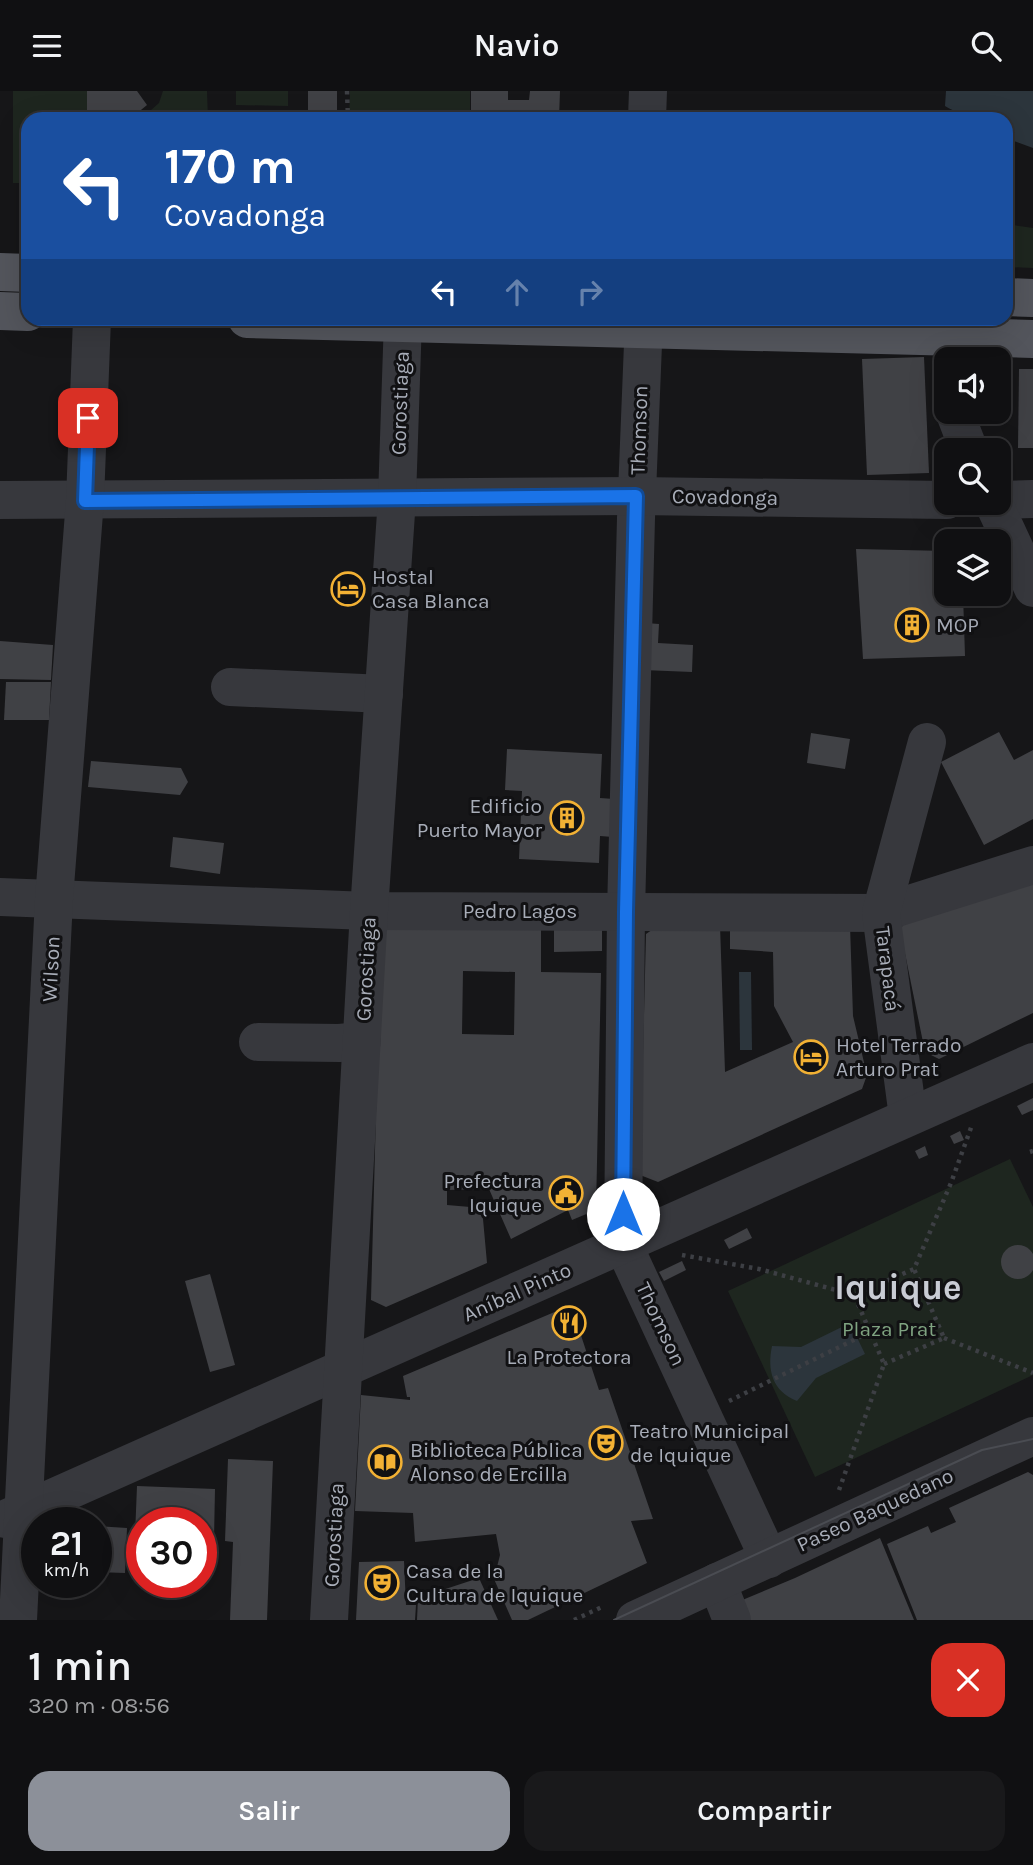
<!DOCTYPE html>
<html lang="es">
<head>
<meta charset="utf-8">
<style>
	body { margin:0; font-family:Karla,sans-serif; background:#19191b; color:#f1f3f6; height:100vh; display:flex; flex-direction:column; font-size:26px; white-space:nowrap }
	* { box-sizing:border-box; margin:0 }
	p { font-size:23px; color:#9c9d9f }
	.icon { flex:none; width:38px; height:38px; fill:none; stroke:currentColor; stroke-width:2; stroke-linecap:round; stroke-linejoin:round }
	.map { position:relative; height:1529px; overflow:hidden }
	.side { display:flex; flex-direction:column; background:#101012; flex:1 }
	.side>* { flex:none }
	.banner { position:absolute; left:21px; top:21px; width:992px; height:214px; border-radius:21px; box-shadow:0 7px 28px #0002,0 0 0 2px #303032; background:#1a4fa0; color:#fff; overflow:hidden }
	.tools { position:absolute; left:934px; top:256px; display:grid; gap:14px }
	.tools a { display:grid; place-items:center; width:77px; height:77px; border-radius:14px; background:#101012; box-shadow:0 7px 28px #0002,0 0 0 2px #303032; font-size:35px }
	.speed { position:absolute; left:21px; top:1416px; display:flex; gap:14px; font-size:35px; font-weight:700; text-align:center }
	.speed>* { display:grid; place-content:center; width:91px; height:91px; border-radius:50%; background:#101012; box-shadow:0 7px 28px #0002,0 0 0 2px #303032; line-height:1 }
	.speed small { font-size:18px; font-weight:400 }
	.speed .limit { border:10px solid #d22; background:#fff; color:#111 }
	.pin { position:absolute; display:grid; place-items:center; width:60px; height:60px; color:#fff; margin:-30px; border-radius:14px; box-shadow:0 4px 10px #0006 }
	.me { position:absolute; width:77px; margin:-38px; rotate:0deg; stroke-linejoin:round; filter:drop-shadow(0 0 5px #0008) }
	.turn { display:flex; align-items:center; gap:24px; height:147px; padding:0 28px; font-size:32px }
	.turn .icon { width:91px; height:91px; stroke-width:2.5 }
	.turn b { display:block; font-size:49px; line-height:60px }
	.lanes { display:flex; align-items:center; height:66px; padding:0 28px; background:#0003; justify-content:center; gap:35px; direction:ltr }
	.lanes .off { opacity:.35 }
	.round { display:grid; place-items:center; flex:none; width:74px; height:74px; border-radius:21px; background:#19191b }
	.headline { display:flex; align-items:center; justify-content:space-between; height:119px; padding:0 28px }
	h1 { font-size:42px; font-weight:600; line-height:52px }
	.action { display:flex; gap:14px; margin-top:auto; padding:14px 28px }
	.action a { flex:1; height:80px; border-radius:21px; background:#8c9099; color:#fff; font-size:28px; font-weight:600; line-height:80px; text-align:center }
	.action a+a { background:#19191b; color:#f1f3f6 }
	header { display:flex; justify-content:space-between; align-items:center; height:91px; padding:0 28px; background:#101012; font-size:32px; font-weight:600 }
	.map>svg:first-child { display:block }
	.green { fill:#1e261f }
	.water { fill:#2c353c }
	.building { fill:#404145; fill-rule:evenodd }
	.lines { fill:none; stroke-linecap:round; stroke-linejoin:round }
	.path { stroke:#3d3f44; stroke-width:4.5; stroke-dasharray:3.5 5; stroke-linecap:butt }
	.minor { stroke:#37383d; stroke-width:38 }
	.major { stroke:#53555c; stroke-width:38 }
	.tram { stroke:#4a4c52; stroke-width:2 }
	.route-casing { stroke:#114b97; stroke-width:18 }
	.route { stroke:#1a73e8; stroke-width:12 }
	.labels { text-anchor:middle; stroke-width:6; stroke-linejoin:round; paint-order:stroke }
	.street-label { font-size:21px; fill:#a8adb8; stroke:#111113 }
	.poi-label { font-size:21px; fill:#a8adb8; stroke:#111113; text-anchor:start }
	.park-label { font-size:21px; fill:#7fa381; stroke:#111113 }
	.town-label { font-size:35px; font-weight:bold; fill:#c9ccd4; stroke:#111113 }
</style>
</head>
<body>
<header><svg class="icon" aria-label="menu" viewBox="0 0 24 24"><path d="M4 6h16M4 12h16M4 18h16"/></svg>Navio<svg class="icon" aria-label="search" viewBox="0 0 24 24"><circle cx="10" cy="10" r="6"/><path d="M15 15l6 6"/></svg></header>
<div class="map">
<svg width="1033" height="1529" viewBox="0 0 1033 1529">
	<rect width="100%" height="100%" fill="#161618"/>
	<g class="green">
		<path d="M 13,0 L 87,0 L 87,19 L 97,28 L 28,28 L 28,92 L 13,92 Z"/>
		<path d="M 163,0 L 207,0 L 208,28 L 141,28 L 159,12 Z"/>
		<path d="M 236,0 L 288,0 L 288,15 L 236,14 Z"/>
		<path d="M 350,0 L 470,0 L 470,28 L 349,28 Z"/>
		<path d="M 1006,133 L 1033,137 L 1033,177 L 1006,176 Z"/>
		<path d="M 1010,1068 L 1033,1116 L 1033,1284 L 815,1386 L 728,1200 Z"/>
	</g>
	<g class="water">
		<path d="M 946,0 L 1033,0 L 1033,57 L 1006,47 L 1006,28 C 980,28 969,29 945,15 Z"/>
		<path d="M 739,881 L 751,881 L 752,959 L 740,959 Z"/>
		<path d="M 850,1232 L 865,1263 L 816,1287 L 797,1310 C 772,1300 767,1279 772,1255 L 801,1256 Z"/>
	</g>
	<g class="building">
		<path d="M 87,0 L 137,0 L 147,14 L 130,28 L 120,28 L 108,22 L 87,20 Z"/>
		<rect x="308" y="0" width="29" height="28"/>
		<path d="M 471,0 L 508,0 L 508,9 L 529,9 L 530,0 L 560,0 L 559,28 L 471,28 Z"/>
		<path d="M 924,266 L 929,382 L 867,384 L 862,268 Z"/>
		<path d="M 1019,278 L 1033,278 L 1033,357 L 1018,357 Z"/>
		<path d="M 856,458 L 947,460 L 947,502 L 963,502 L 965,565 L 863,568 Z"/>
		<path d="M 646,532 L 659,533 L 658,552 L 693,554 L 692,581 L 643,579 Z"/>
		<path d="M 0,550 L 53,554 L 51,589 L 0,588 Z"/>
		<path d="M 6,591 L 51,591 L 49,629 L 4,629 Z"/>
		<path d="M 999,641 L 1014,669 L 1033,659 L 1033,728 L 984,754 L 941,671 Z"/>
		<path d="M 811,642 L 850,648 L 845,678 L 807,672 Z"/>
		<path d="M 507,658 L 602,663 L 600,707 L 614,708 L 613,746 L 600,745 L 599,772 L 519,768 L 522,700 L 505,699 Z"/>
		<path d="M 91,670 L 181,677 L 188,691 L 180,704 L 88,696 Z"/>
		<path d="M 173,746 L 224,752 L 220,783 L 170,776 Z"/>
		<path d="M 1033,789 L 1033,922 L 939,968 L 925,961 L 900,838 L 905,832 Z"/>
		<path d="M 659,834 L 720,834 L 725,981 L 793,951 L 774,915 L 773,861 L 730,858 L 730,835 L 850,834 L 853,925 L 867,984 L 862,998 L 658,1091 L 640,1084 L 646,843 Z"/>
		<path d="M 381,835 L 541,838 L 541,881 L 601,882 L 596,1119 L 572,1129 L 568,1119 L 511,1148 L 489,1098 L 447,1099 L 447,1114 L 482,1117 L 487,1172 L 386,1216 L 371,1209 ZM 463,880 L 515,881 L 514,944 L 462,943 Z"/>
		<path d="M 554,837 L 602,837 L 602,860 L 554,861 Z"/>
		<path d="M 1033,1007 L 1033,1019 L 1022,1024 L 1017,1015 Z"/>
		<path d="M 960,1040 L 964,1049 L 954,1053 L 950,1045 Z"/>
		<path d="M 925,1055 L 928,1064 L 919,1068 L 915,1060 Z"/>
		<path d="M 747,1137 L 752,1147 L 729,1158 L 724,1149 Z"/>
		<circle cx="1018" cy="1171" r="17"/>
		<path d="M 682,1170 L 686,1179 L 664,1190 L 659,1181 Z"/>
		<path d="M 210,1183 L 235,1274 L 210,1281 L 185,1190 Z"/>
		<path d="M 571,1214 L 599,1299 L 608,1297 L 653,1428 L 631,1430 L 647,1472 L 528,1529 L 512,1529 L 494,1488 L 500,1464 L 496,1443 L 415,1451 L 413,1422 L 355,1420 L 361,1304 L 410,1309 L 410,1306 L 407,1306 L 403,1285 Z"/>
		<path d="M 228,1368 L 273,1370 L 267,1529 L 230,1529 L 233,1451 L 225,1450 Z"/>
		<path d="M 1028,1381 L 1033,1384 L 1033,1529 L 917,1529 L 887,1453 L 928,1435 L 931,1442 L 956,1431 L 949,1417 Z"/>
		<path d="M 137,1395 L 215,1398 L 214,1448 L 201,1447 L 201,1432 L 142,1432 L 142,1445 L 135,1445 Z"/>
		<path d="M 96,1435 L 127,1437 L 125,1482 L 96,1481 Z"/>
		<path d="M 880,1447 L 914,1529 L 748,1529 L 740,1510 L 795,1487 Z"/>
		<path d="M 404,1470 L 406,1514 L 416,1514 L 415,1529 L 356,1529 L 359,1471 Z"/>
		<path d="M 479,1487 L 498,1529 L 417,1529 L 418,1507 Z"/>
	</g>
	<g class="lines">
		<g class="path">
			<path d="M 347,0 L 348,28"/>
			<path d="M 1030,1061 L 1033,1060"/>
			<path d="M 682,1164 L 759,1178 L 854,1204 L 914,1178 L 951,1092 L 972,1034"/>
			<path d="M 944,1247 L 1033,1282"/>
			<path d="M 884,1273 L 944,1247 L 914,1178"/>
			<path d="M 729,1310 L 870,1241"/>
			<path d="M 839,1399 L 884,1273 L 854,1204"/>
			<path d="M 574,1529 L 604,1515"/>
		</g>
		<g class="minor">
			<path d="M 647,28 L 648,0"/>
			<path d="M 644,228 L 636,427 L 626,821 L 623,1153 L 769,1468"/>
			<path d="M 954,320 L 969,359"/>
			<path d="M 0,409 L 637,405 L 947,409"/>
			<path d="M 999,409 L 1033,408"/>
			<path d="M 993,411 L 1033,497"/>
			<path d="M 230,596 L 384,603"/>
			<path d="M 0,806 L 369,820 L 881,822 L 1033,774"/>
			<path d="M 258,951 L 339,952 L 362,950"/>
			<path d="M 908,1026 L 881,822 L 927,651"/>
			<path d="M 5,1428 L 1033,971"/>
			<path d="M 717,1491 L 732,1529"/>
			<path d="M 18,1529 L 54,808 L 85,409 L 92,228"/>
			<path d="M 329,1529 L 369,820 L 397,407 L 403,228"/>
			<path d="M 635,1529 L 1033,1345"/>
		</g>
		<g class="major">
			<path d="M 0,181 L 28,182"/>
			<path d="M 1006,206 L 1033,207"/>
			<path d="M 0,220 L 28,221"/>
			<path d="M 247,228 L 1033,248"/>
		</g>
		<path class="tram" d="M 614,1529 L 982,1359 L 1033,1348"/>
	</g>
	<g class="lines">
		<defs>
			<path id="route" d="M 88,327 L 85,410 L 636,405 L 626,821 L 623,1123"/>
		</defs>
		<use href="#route" class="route-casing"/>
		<use href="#route" class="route"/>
	</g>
	<defs>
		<symbol id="hotel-ring" viewBox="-11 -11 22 22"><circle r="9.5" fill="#111113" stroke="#f2b134" stroke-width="1.5"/><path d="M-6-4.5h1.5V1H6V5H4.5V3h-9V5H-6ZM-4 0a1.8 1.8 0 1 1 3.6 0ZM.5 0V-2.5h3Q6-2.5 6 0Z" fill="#f2b134"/></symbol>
		<symbol id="building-ring" viewBox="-11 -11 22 22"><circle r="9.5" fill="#111113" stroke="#f2b134" stroke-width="1.5"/><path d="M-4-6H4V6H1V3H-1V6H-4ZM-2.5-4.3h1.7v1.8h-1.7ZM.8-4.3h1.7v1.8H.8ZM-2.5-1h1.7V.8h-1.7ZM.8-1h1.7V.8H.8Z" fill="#f2b134"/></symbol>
		<symbol id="civic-ring" viewBox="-11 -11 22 22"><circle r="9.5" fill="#111113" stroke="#f2b134" stroke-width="1.5"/><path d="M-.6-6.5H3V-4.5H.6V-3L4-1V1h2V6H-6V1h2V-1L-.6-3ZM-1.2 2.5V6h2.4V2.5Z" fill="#f2b134"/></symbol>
		<symbol id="restaurant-ring" viewBox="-11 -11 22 22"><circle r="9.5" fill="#111113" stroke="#f2b134" stroke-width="1.5"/><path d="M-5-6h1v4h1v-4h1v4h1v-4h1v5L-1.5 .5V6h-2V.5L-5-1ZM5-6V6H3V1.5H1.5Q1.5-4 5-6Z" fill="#f2b134"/></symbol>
		<symbol id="theatre-ring" viewBox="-11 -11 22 22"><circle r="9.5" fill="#111113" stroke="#f2b134" stroke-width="1.5"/><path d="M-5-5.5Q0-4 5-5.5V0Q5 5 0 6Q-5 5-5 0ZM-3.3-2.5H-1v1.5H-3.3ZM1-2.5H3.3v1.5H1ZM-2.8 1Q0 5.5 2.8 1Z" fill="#f2b134"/></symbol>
		<symbol id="library-ring" viewBox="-11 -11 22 22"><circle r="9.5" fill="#111113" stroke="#f2b134" stroke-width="1.5"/><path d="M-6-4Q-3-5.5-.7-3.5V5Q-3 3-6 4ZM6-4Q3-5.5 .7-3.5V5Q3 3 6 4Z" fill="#f2b134"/></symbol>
	</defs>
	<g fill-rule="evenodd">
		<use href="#hotel-ring" x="329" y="479" width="38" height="38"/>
		<use href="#building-ring" x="893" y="515" width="38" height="38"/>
		<use href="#building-ring" x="548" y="708" width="38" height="38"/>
		<use href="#hotel-ring" x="792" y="947" width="38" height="38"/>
		<use href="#civic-ring" x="547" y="1083" width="38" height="38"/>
		<use href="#restaurant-ring" x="550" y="1213" width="38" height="38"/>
		<use href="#theatre-ring" x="587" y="1333" width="38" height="38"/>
		<use href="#library-ring" x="366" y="1352" width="38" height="38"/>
		<use href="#theatre-ring" x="363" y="1473" width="38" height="38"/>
	</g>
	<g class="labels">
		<g class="street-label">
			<text transform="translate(400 312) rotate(-88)" y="7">Gorostiaga</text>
			<text transform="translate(639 339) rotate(-88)" y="7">Thomson</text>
			<text transform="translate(725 406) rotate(1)" y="7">Covadonga</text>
			<text x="520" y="827">Pedro Lagos</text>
			<text transform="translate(51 878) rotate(-87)" y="7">Wilson</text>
			<text transform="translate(366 878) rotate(-87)" y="7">Gorostiaga</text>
			<text transform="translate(888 878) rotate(83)" y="7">Tarapacá</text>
			<text transform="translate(517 1201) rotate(-24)" y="7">Aníbal Pinto</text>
			<text transform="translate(661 1233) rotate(65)" y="7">Thomson</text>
			<text transform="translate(875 1419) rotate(-25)" y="7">Paseo Baquedano</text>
			<text transform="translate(334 1444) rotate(-87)" y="7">Gorostiaga</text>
		</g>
		<g class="poi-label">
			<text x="372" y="493">Hostal<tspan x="372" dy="24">Casa Blanca</tspan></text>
			<text x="936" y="541">MOP</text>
			<text x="542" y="722" text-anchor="end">Edificio<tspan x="542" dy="24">Puerto Mayor</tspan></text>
			<text x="836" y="961">Hotel Terrado<tspan x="836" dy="24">Arturo Prat</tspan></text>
			<text x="542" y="1097" text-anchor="end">Prefectura<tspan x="542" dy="24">Iquique</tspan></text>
			<text x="569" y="1273" text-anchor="middle">La Protectora</text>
			<text x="630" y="1347">Teatro Municipal<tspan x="630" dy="24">de Iquique</tspan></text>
			<text x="410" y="1366">Biblioteca Pública<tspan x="410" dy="24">Alonso de Ercilla</tspan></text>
			<text x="406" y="1487">Casa de la<tspan x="406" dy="24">Cultura de Iquique</tspan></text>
		</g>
		<g class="park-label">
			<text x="889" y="1245">Plaza Prat</text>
		</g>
		<g class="town-label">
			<text x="898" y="1208">Iquique</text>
		</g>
	</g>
</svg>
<div class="tools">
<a><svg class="icon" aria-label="sound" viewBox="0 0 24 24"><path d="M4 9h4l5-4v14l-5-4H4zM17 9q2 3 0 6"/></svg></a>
<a><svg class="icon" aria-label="search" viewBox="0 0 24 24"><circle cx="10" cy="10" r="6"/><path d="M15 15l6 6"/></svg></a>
<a><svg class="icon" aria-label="layers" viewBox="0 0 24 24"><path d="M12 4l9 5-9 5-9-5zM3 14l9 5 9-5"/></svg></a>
</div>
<div class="speed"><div>21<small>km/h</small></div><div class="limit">30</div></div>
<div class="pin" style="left:88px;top:327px;background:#d93025"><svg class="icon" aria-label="arrive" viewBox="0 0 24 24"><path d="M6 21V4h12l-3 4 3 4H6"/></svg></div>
<svg class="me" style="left:623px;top:1123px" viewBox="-20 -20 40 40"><circle r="19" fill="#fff"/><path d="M0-13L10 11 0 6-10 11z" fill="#1a73e8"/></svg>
<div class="banner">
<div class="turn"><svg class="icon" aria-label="left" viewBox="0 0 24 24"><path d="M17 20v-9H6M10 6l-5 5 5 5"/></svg><div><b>170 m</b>Covadonga</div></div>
<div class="lanes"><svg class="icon" aria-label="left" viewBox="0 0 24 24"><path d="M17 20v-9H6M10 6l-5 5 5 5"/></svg><svg class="icon off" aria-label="ahead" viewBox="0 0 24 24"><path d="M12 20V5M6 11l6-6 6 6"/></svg><svg class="icon off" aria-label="right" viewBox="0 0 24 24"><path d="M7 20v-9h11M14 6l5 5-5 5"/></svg></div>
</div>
</div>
<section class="side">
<div class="headline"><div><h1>1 min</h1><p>320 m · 08:56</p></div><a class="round" style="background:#d93025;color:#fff"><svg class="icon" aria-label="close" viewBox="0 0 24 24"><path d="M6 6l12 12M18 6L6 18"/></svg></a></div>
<div class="action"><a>Salir</a><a>Compartir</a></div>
</section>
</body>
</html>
